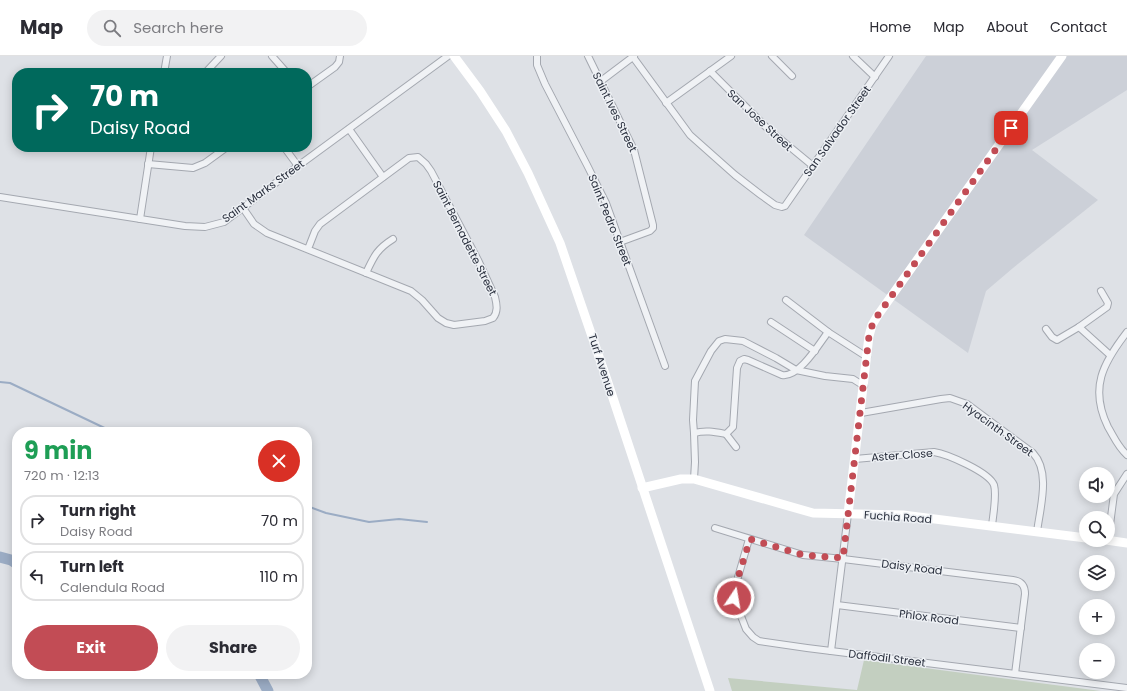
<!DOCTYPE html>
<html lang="en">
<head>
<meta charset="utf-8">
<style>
	body { margin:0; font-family:Poppins,sans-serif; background:#f2f2f3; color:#2b2b33; height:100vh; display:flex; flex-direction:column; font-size:15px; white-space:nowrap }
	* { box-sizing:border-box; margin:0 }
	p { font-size:13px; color:#7c7c81 }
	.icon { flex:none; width:22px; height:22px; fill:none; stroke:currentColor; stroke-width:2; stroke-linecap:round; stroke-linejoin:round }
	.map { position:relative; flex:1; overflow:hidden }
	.panel { position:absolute; left:12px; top:371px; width:300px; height:252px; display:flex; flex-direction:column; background:#fff; border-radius:16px; box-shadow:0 2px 10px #0003 }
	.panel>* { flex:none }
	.hud { position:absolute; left:12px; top:12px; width:300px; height:84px; border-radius:16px; box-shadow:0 2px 10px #0003; background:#00695c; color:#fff; overflow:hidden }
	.buttons { position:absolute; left:1079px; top:411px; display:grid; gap:8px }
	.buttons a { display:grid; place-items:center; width:36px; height:36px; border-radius:50%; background:#fff; box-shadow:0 2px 10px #0003; font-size:20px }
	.pin { position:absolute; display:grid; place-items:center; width:34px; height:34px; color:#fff; margin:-17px; border-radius:8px; box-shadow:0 2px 6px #0006 }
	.me { position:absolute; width:44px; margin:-22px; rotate:12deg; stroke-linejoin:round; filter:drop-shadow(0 0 3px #0008) }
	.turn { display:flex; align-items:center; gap:14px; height:84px; padding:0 12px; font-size:18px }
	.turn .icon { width:52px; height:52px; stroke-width:2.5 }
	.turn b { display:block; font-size:28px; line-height:34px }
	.round { display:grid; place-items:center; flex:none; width:42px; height:42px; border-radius:21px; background:#f2f2f3 }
	.head { display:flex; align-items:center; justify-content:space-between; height:68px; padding:0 12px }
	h1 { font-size:24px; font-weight:700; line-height:30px; color:#1e9e55 }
	.primary-button { display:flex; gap:8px; margin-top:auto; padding:8px 12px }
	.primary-button a { flex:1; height:46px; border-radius:24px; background:#c24c55; color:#fff; font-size:16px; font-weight:700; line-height:46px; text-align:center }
	.primary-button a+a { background:#f2f2f3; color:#2b2b33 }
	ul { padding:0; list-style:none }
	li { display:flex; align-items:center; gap:12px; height:50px; margin:0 8px 6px; padding:0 4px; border:2px solid #e1e1e2; border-radius:16px }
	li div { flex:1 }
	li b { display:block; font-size:15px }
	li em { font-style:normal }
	header { display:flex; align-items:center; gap:24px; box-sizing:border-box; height:56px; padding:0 20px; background:#fff; border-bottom:1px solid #e1e1e2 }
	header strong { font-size:19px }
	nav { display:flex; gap:22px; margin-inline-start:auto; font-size:14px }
	.search { width:280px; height:36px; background:#f2f2f3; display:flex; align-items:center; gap:10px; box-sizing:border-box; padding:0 14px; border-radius:22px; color:#7c7c81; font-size:15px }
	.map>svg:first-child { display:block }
	.built { fill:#ccd0d8 }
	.green { fill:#c3cfc0 }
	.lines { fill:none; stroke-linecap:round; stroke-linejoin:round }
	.stream { stroke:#9bacc4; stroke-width:2 }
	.river { stroke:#9bacc4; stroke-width:11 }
	.street-casing { stroke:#a4a8b0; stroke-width:8 }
	.street { stroke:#f0f2f5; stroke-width:6 }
	.secondary { stroke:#fff; stroke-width:9 }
	.route { stroke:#c24c55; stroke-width:7; stroke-dasharray:0 12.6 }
	.labels { text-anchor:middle; stroke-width:3; stroke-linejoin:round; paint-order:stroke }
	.street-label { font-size:11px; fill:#282e3c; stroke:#edf0f4 }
</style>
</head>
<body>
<header>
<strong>Map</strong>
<div class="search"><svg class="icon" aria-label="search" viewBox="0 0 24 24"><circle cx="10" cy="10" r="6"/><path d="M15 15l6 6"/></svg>Search here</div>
<nav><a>Home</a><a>Map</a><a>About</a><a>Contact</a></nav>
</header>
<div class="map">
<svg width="1127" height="635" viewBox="0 0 1127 635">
	<rect width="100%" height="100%" fill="#dee1e6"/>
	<path class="built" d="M 926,0 L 1127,0 L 1127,34 L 1032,94 L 1098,144 L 1013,212 L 986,235 L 968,297 L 804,179 Z"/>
	<path class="green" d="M 864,604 L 1101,635 L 732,635 L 728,622 L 857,634 Z"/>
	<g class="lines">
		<g class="stream">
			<path d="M 0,326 L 10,327 L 113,376"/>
			<path d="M 307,450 L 326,457 L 369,466 L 399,463 L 427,466"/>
		</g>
		<g class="river">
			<path d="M 0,501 L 11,504 L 17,508"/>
			<path d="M 259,618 L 268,635"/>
		</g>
		<defs>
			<g id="street">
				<path d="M 272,0 L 287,17"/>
				<path d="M 537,0 L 537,9 L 545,28 L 587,109 L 606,147 L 665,310"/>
				<path d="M 588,0 L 634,94 L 653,169 L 653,172 L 650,175 L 620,186"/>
				<path d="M 772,0 L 792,20"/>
				<path d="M 853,0 L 875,21"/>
				<path d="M 633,1 L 690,79 L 735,119 L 761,139 L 775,149 L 782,151 L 785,150 L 889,0"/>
				<path d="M 710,15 L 767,72 L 813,110"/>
				<path d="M 164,17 L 167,0"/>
				<path d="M 205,17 L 221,0"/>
				<path d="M 601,25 L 634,0"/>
				<path d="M 307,31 L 335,11 L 339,6 L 340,0"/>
				<path d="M 666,47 L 731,0"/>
				<path d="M 349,73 L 383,121"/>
				<path d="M 284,91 L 298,110"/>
				<path d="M 148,108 L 193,112 L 205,107 L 227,91"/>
				<path d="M 0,141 L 185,170 L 205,171 L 224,166 L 298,110 L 448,0"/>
				<path d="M 243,152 L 254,168 L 267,177 L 411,235 L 422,244 L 438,262 L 446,267 L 454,269 L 485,265 L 493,262 C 498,256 497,249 495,241 L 478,204 L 431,115 L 426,108 L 418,101 L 409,102 L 320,168 L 315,175 L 308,193"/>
				<path d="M 140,163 L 151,91"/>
				<path d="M 366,217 C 374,200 377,193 393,183"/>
				<path d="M 786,244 L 828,276 L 867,301"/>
				<path d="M 771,266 L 815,295"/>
				<path d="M 1079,271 L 1110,299"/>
				<path d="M 1046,273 L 1052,281 L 1057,284 L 1079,271 L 1107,251 L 1108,247 L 1101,235"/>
				<path d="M 1127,276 C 1103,307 1089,332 1108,371 C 1114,381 1118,391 1127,399"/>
				<path d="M 861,357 L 941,343 L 950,342 L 967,348 L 1033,397 C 1051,416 1040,452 1037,476"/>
				<path d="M 694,377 L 693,364 L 695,325 L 711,295 L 719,285 L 725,283 L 743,285 L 776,302 L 796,314 L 825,320 L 853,323 L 864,330"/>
				<path d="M 726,378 L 736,391"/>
				<path d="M 855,403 L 934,396 C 947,398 989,416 994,429 C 997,439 993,459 992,470"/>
				<path d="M 694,423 L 695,406 L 694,377 C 706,374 715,376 726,378 L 733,371 L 737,312 L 740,305 L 744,303 L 748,304 L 782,319 C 799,322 819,288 828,276"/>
				<path d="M 715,472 L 803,499 L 843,503 L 1013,524 C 1021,525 1025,529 1025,538 L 1015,618"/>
				<path d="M 749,483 L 736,528 L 734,542 L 746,573 L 753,581 L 759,585 L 807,592 L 1127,632"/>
				<path d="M 1108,484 L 1114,438 L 1127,418"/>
				<path d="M 837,549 L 1021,572"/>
				<path d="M 831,595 L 848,458"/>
			</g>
		</defs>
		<use href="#street" class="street-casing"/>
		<use href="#street" class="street"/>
		<g class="secondary">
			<path d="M 454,0 L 480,35 L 506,75 L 528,117 L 560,187 L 607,324 L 710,635"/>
			<path d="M 642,432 L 681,423 L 694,423 L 813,457 L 903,459 L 1086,482"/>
			<path d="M 848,458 L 869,280 L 872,269 L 878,259 L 1062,0"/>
			<path d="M 1106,484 L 1127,487"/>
		</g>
	</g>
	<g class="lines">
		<path class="route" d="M 734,542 L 736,528 L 750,483 L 803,499 L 843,502 L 869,280 L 872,270 L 878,259 L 1011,72"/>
	</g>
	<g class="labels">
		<g class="street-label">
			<text transform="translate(615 56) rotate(64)" y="4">Saint Ives Street</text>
			<text transform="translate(760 64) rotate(43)" y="4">San Jose Street</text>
			<text transform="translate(837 75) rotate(-55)" y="4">San Salvador Street</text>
			<text transform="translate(263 135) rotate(-36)" y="4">Saint Marks Street</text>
			<text transform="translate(610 164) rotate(68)" y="4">Saint Pedro Street</text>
			<text transform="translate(465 182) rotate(63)" y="4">Saint Bernadette Street</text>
			<text transform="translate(602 309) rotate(72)" y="4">Turf Avenue</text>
			<text transform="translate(998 373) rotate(36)" y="4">Hyacinth Street</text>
			<text transform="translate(902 399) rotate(-4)" y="4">Aster Close</text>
			<text transform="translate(898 461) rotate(4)" y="4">Fuchia Road</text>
			<text transform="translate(912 511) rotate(7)" y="4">Daisy Road</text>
			<text transform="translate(929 561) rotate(7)" y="4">Phlox Road</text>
			<text transform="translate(887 602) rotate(7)" y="4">Daffodil Street</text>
		</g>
	</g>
</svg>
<div class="buttons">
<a><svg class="icon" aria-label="sound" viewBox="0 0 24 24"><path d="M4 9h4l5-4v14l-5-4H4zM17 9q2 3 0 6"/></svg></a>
<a><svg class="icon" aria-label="search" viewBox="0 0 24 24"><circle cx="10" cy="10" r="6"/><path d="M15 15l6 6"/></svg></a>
<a><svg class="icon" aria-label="layers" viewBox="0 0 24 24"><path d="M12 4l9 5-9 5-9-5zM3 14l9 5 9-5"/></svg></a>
<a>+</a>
<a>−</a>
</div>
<div class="pin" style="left:1011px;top:72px;background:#d93025"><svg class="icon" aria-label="arrive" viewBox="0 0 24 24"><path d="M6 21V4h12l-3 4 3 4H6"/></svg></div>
<svg class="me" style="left:734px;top:542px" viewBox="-20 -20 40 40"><circle r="17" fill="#c24c55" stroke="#fff" stroke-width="3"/><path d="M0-11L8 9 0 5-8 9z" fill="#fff"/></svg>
<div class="hud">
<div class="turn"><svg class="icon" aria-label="right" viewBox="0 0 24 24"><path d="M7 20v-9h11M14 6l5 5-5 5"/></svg><div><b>70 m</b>Daisy Road</div></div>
</div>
<section class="panel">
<div class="head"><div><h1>9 min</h1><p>720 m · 12:13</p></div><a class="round" style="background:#d93025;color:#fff"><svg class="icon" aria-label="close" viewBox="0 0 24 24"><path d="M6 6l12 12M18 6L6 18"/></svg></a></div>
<ul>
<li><svg class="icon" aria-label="right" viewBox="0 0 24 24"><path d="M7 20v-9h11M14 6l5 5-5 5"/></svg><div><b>Turn right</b><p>Daisy Road</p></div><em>70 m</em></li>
<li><svg class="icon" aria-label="left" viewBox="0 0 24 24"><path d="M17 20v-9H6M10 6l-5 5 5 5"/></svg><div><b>Turn left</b><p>Calendula Road</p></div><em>110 m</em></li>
</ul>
<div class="primary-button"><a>Exit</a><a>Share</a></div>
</section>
</div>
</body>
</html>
